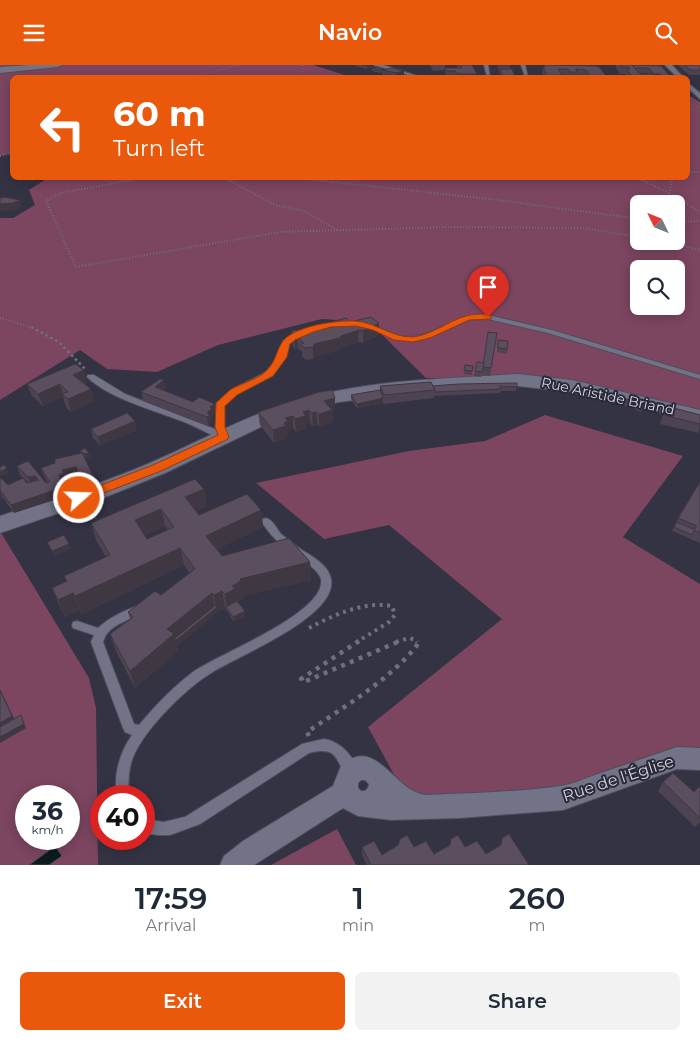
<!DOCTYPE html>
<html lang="en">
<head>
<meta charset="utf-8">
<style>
	body { margin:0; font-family:Montserrat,sans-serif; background:#f2f2f3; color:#1f2937; height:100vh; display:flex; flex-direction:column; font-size:19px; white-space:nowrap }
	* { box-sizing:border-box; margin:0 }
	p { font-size:16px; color:#747a83 }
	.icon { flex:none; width:28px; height:28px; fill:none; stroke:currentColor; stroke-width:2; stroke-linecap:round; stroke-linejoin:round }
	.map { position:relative; height:800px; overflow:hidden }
	.details { display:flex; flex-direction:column; background:#fff; flex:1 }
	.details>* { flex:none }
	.banner { position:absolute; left:10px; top:10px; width:680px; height:105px; border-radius:8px; box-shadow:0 2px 12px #0003; background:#ea580c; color:#fff; overflow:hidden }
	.needle { width:32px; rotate:313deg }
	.buttons { position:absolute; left:630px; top:130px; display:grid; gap:10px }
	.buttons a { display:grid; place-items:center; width:55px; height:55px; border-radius:8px; background:#fff; box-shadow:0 2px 12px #0003; font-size:25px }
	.speed { position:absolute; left:15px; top:720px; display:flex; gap:10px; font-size:25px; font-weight:700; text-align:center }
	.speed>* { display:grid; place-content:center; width:65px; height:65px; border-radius:50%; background:#fff; box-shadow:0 2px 12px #0003; line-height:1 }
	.speed small { font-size:12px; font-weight:400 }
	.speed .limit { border:8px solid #d22; background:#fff; color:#111 }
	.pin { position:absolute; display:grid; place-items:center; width:42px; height:42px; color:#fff; margin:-51px -21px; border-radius:50% 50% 50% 0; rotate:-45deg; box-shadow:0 0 5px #0007 }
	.pin .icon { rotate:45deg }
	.me { position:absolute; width:55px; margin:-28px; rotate:70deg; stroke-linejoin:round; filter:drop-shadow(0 0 4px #0008) }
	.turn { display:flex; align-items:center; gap:18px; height:105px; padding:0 20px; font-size:22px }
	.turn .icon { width:65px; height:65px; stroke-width:2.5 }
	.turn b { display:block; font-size:35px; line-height:42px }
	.eta { display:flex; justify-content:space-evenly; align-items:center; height:85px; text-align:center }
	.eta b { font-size:30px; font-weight:600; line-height:35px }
	.cta { display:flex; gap:10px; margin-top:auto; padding:10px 20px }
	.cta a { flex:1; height:58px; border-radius:8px; background:#ea580c; color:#fff; font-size:20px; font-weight:600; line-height:58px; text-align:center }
	.cta a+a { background:#f2f2f3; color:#1f2937 }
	header { display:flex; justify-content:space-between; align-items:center; height:65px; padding:0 20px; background:#ea580c; color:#fff; font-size:22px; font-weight:600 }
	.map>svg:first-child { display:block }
	.green { fill:#7c4560; fill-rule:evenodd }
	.water { fill:#0c1c21; stroke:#48535a }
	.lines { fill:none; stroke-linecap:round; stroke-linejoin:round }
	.service-casing { stroke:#4f4e5d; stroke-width:2 }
	.minor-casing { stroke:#4f4e5d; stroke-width:2 }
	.tertiary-casing { stroke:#4f4e5d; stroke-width:2 }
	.path-far4 { stroke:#6f707e; stroke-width:1; stroke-dasharray:1 2; stroke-linecap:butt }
	.path-far3 { stroke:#6f707e; stroke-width:2; stroke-dasharray:1 2; stroke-linecap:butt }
	.path-far2 { stroke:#6f707e; stroke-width:2.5; stroke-dasharray:2.5 3; stroke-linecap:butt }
	.path-far1 { stroke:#6f707e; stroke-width:4; stroke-dasharray:3 4.5; stroke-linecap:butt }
	.path { stroke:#6f707e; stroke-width:4.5; stroke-dasharray:4 5.5; stroke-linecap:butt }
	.service { fill:#737387; fill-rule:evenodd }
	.minor { fill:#737387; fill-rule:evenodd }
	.tertiary { fill:#737387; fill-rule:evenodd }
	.wall { fill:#4d4352; fill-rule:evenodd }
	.shaded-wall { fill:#3f3742 }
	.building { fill:#5a4e5f; stroke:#3f3742; fill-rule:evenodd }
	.route { fill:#ea580c; stroke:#983908 }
	.labels { text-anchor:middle; stroke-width:4; stroke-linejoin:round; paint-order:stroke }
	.street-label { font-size:14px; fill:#d3d4df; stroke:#29293a }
	.near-street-label { font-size:16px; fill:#d3d4df; stroke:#29293a }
</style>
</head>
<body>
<header><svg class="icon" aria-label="menu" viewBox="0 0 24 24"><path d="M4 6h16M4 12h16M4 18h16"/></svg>Navio<svg class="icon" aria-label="search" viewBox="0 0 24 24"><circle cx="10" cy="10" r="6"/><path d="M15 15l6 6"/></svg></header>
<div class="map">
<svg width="700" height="800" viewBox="0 0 700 800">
	<rect width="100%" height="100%" fill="#334"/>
	<g class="green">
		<path d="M 0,0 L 313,0 L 351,12 L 12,12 L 12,88 L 0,91 Z"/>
		<path d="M 688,30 L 700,37 L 700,351 L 614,330 L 497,315 L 426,313 L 369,257 L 322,254 L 218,280 L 157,307 L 107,304 L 80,285 L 0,335 L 0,153 L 13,153 L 35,140 L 29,125 L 48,113 L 688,112 ZM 639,139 L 676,139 L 676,176 L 639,176 ZM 639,204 L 676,204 L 676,241 L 639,241 Z"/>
		<path d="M 545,350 L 683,391 L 623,472 L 700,519 L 700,694 L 563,733 L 460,741 L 409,726 L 397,715 L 368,662 L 502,554 L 389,460 L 324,474 L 256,418 L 409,386 L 485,376 Z"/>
		<path d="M 0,466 L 89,613 L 96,643 L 98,800 L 0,800 ZM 26,731 L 69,731 L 69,774 L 26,774 Z"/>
		<path d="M 337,764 L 356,800 L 271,800 Z"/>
	</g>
	<path class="water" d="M 55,781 L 62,791 L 49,800 L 29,800 Z"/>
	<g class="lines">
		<defs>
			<g id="service">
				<path d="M 484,0 L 488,0 L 490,12 L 487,12 Z"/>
				<path d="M 521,0 L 525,0 L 528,12 L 525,12 Z"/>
				<path d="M 488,250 L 552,265 L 700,310 L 700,314 L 548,268 L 488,254 L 469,255 L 429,272 L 413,276 L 395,274 L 367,261 L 370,259 L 398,271 L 413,272 L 425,269 L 466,252 Z"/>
				<path d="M 301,267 L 304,269 L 289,279 L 286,292 L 272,311 L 237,329 L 224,341 L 224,362 L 228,372 L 224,375 C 212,371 201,364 189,359 C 158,346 111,335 87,312 L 88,310 L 94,310 L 125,329 L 217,365 L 216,362 L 217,338 L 231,325 L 266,307 L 278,292 L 283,276 Z"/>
				<path d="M 266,453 C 273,455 276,463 281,469 C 288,475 295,480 302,485 C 312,491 329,501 331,514 C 338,552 237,591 211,608 C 185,624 146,663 134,690 C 128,703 128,718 129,731 L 117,731 C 113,710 120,687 132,670 L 125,667 L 123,663 L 91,577 L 94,570 L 73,563 L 72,560 L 73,557 L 77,556 L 98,563 C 109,553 123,546 137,541 L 141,542 L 142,545 C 134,557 109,556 103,577 L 134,659 L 139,660 C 155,641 173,622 193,607 C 218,589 327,548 321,514 C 318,502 290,487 281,479 C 273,473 267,465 261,456 L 263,454 Z"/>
				<path d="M 324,674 C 340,676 353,691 359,706 L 358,710 L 353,712 C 332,704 345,679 309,688 L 200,759 L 170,770 L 158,770 L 144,768 L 144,754 L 164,757 L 185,752 L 302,679 Z"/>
			</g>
			<g id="minor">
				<path d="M 373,0 L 383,0 L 421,12 L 413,12 Z"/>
				<path d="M 665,0 L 672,0 L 683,12 L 677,12 Z"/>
				<path d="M 688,18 L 700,28 L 700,34 L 688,23 Z"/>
				<path d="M 677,682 L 700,683 L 700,705 L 677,704 L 563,745 L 460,753 L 391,755 L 358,751 L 343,743 L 254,800 L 220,800 L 224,791 L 243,776 L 333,721 L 341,701 C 377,668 395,730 428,730 C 472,728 518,727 561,721 C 573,719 586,713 598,709 C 624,700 651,691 677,682 ZM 361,715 L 365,715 L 369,719 L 368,723 L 365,726 L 361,726 L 358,723 L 358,718 Z"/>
			</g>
			<g id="tertiary">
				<path d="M 29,0 L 62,0 L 58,2 L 0,8 L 0,2 Z"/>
				<path d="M 518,309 L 572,315 L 700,345 L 700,357 L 572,327 L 518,321 L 414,328 L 339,337 L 315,342 L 267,359 L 165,408 L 103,433 L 0,468 L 0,451 C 50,435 101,419 150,398 C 201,376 250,348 304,334 C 373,314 447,314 518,309 Z"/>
			</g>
		</defs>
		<use href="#service" class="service-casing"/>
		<use href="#minor" class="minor-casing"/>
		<use href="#tertiary" class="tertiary-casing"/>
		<g class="path-far4">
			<path d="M 303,0 L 302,11 L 305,12"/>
			<path d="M 193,12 L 237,0"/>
			<path d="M 688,40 L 694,40"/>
			<path d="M 688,46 L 700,42"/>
		</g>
		<g class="path-far3">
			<path d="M 0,91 L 12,88"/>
			<path d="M 688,107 L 700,107"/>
			<path d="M 147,112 L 61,128 L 46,136 L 76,202 L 279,167 L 445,162 L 584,163 L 639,172"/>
			<path d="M 223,112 L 275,140 L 304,146 L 337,165"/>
			<path d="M 288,112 L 498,135 L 639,154"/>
			<path d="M 636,112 L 669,128 L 673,112"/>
			<path d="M 669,128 L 700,147"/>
			<path d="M 676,157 L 700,156"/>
			<path d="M 660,176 L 700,185"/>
			<path d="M 0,253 L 34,263"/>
		</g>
		<path class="path-far2" d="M 31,262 L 59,277 L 86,305"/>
		<g class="path-far1">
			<path d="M 309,563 C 334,550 363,536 392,541 L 395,550 L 389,557 L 357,577"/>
			<path d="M 396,577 L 409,573 L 416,575 L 417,577"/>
		</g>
		<g class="path">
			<path d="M 359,576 L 301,614 L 304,617 L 400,576"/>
			<path d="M 309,671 L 307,667 C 344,642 391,614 418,579 L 417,576"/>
		</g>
		<use href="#service" class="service"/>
		<use href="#minor" class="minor"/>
		<use href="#tertiary" class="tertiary"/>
	</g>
	<g class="wall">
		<path d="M 353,0 L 374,0 L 374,2 L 367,4 Z"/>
		<path d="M 430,0 L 445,0 L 445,5 L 433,6 Z"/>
		<path d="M 457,0 L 472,0 L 477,9 L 478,12 L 456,12 L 455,11 L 446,11 L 445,8 L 445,3 L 458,3 Z"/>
		<path d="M 497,0 L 510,0 L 510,4 L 515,12 L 501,12 Z"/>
		<path d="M 544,0 L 596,1 L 607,12 L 568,12 L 567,11 L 562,11 L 563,12 L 543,12 L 542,9 L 543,2 L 544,2 Z"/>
		<path d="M 616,0 L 658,0 L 670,11 L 670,12 L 625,12 L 625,9 L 620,9 L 616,3 ZM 639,8 L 648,8 L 648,9 L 640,9 Z"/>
		<path d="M 678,0 L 700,0 L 700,10 L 689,10 Z"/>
		<path d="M 372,3 L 404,6 L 404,10 L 413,12 L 394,12 L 382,10 L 382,7 L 380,8 L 372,6 Z"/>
		<path d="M 350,257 L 379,258 L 379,270 L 363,278 L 358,277 L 341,283 L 340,285 L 315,292 L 313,294 L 306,295 L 302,291 L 302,287 L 298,283 L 295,284 L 293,282 L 291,266 L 299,266 Z"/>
		<path d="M 488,267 L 497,268 L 490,311 L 482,310 Z"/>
		<path d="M 498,275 L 508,276 L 507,289 L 497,287 Z"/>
		<path d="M 484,298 L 481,312 L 474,311 L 475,306 Z"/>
		<path d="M 465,300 L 473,301 L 472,310 L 464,309 Z"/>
		<path d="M 87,318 L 85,319 L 94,336 L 71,347 L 66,342 L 63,332 L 43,341 L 32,331 L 27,319 Z"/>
		<path d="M 458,319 L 517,322 L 516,326 L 501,326 L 500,328 L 434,331 L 434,333 L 384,339 L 383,338 L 357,343 L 351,334 L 351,330 L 380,325 L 380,321 L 433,321 Z"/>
		<path d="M 166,323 L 163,325 L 216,347 L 213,350 L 213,352 L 211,354 L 211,358 L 208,361 L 143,336 L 141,327 Z"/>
		<path d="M 335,333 L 335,346 L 332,347 L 333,357 L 319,362 L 317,359 L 313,361 L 310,358 L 306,359 L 306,364 L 296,367 L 293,363 L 289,365 L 289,369 L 286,370 L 287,373 L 274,378 L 260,360 L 258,347 Z"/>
		<path d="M 620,333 L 644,337 L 641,347 L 618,337 Z"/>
		<path d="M 674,343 L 700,359 L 699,368 L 660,359 L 664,346 L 672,348 Z"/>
		<path d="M 91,364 L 137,365 L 100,380 L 93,373 Z"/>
		<path d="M 80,386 L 91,392 L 85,393 L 84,393 L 94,412 L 97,420 L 85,424 L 79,411 L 66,414 L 72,429 L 14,448 L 3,433 L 0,434 L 0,414 L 8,420 L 29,418 L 20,410 L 17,401 L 28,396 L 46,418 L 48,418 L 44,411 L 41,403 L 55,398 L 81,389 Z"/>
		<path d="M 700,417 L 700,478 L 672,466 L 678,453 Z"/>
		<path d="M 204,424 L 207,441 L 196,446 L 199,450 L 261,445 L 263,462 L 217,484 L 222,491 L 310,497 L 311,515 L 243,531 L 244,533 L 237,537 L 245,551 L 234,557 L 225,543 L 217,547 L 177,581 L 178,586 L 135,623 L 116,586 L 110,569 L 130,554 L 128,547 L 161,530 L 189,508 L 184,500 L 82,549 L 80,545 L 65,552 L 59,540 L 52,523 L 66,516 L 64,511 L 106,492 L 96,475 L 91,458 ZM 165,461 L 168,465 L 147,474 L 145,470 Z"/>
		<path d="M 663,717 L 694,727 L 700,721 L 700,757 L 695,762 L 658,726 Z"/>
		<path d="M 502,773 L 529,800 L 367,800 L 362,790 L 362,782 L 382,790 L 414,782 L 434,789 L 465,782 L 486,789 L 500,780 Z"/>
	</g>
	<g class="shaded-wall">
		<path d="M 374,0 L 374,2 L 367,4 L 367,1 Z"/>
		<path d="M 404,6 L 404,11 L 399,11 L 399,12 L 396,12 L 396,8 Z"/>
		<path d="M 20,135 L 22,142 L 15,145 L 0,147 L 0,139 Z"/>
		<path d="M 379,258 L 379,270 L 363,278 L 363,266 Z"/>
		<path d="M 359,265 L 358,277 L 341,283 L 340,285 L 315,292 L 313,294 L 313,282 L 314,279 Z"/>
		<path d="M 297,271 L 298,283 L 295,284 L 294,272 Z"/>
		<path d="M 84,305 L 87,318 L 77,322 L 73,310 Z"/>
		<path d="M 164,315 L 166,323 L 156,330 L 155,322 Z"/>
		<path d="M 60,319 L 63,331 L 62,329 L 63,332 L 43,341 L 38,329 Z"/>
		<path d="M 91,324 L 94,336 L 71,347 L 68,334 Z"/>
		<path d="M 335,333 L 335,346 L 332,347 L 333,357 L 319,362 L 319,349 L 324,336 Z"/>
		<path d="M 383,333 L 383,338 L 357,343 L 357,339 Z"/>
		<path d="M 215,339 L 216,347 L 213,350 L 213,352 L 211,354 L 211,358 L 208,361 L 207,348 L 210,342 Z"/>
		<path d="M 309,345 L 310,358 L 306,359 L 306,364 L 296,367 L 295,354 L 303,347 Z"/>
		<path d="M 316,347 L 317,359 L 313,361 L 312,348 Z"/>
		<path d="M 293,351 L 293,363 L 289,365 L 289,369 L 286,370 L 287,373 L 274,378 L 273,365 L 284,358 L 285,353 Z"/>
		<path d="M 135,356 L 137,365 L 100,380 L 98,372 Z"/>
		<path d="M 89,388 L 91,392 L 85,393 L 84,389 Z"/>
		<path d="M 76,402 L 79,411 L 66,414 L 62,419 L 59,410 L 62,405 Z"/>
		<path d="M 7,403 L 9,408 L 0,412 L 0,407 Z"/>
		<path d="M 35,411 L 39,419 L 32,421 L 28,412 Z"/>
		<path d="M 94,412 L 97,420 L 85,424 L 82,416 Z"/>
		<path d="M 69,420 L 72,429 L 14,448 L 11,440 Z"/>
		<path d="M 204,424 L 207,441 L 188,450 L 185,432 Z"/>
		<path d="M 0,426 L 3,433 L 0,434 Z"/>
		<path d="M 161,444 L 165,461 L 140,472 L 135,455 Z"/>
		<path d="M 261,445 L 263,462 L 210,488 L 206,471 Z"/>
		<path d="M 69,479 L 71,484 L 54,491 L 52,486 Z"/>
		<path d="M 180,483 L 184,500 L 82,549 L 75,531 Z"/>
		<path d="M 310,497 L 311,515 L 243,531 L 244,533 L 227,543 L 225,529 L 240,514 Z"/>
		<path d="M 222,526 L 225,543 L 217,547 L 177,581 L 178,586 L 135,623 L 130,606 L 167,564 L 212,528 L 215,544 L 216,543 L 214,530 Z"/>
		<path d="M 73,528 L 80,545 L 65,552 L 58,535 Z"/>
		<path d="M 245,546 L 245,551 L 234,557 L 233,552 Z"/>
		<path d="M 0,624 L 17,660 L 0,669 Z"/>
		<path d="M 21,650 L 26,663 L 0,678 L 0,672 Z"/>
	</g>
	<g class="building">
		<path d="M 362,0 L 373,0 L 367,1 Z"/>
		<path d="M 460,0 L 472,0 L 477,9 L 457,9 L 455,6 L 447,6 L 445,3 L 462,3 Z"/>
		<path d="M 499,0 L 510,0 L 511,1 L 499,1 Z"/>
		<path d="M 544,0 L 596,1 L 599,2 L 607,12 L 591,12 L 586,5 L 576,4 L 577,7 L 570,7 L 568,4 L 558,4 L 563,12 L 548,12 L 543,2 L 545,2 Z"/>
		<path d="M 621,0 L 632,0 L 640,9 L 660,9 L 663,12 L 633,12 L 626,4 L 630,4 L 629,2 L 622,2 Z"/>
		<path d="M 634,0 L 661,1 L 670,11 L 661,11 L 660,9 L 654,9 L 649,3 L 635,3 Z"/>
		<path d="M 685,0 L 700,0 L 700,5 L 690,5 Z"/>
		<path d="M 377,2 L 385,4 L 380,5 L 372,3 Z"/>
		<path d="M 392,3 L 404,6 L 396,8 L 382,5 Z"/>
		<path d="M 500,4 L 512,4 L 515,12 L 503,12 Z"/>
		<path d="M 405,10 L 413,12 L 405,12 L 399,11 Z"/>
		<path d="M 477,11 L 478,12 L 465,12 Z"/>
		<path d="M 4,132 L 20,135 L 13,138 L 0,139 L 0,133 Z"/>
		<path d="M 371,252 L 379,258 L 363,266 L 359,265 L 341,271 L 340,273 L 314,279 L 313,282 L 305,283 L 301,279 L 304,278 L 297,271 L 294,272 L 292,270 L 295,270 L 291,266 L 296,265 L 299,266 L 346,253 L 350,257 Z"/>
		<path d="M 488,267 L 497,268 L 491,303 L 483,302 Z"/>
		<path d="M 498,275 L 508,276 L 507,284 L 498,283 Z"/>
		<path d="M 477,297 L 484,298 L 482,307 L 475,306 Z"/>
		<path d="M 75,299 L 84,305 L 73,310 L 91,324 L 68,334 L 62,329 L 68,327 L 60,319 L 38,329 L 27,319 Z"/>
		<path d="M 465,300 L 473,301 L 472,306 L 464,305 Z"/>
		<path d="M 160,314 L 164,315 L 155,322 L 193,337 L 199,332 L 215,339 L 210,342 L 212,343 L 207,348 L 210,350 L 207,352 L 141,327 Z"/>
		<path d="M 431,317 L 435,325 L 384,330 L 380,321 Z"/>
		<path d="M 517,318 L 517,322 L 500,321 L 501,324 L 435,327 L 435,325 L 433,321 L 458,319 Z"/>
		<path d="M 332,325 L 335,333 L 324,336 L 332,345 L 319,349 L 316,347 L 312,348 L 309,345 L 303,347 L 306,351 L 295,354 L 293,351 L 285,353 L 288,356 L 284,358 L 286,361 L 273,365 L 258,347 L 319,327 Z"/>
		<path d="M 380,325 L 383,333 L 357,339 L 351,330 Z"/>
		<path d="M 620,333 L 644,337 L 643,343 Z"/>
		<path d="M 674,343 L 700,350 L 700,359 L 663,350 L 664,346 L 673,348 Z"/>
		<path d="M 127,348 L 135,356 L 98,372 L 91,364 Z"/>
		<path d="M 85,383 L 89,388 L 84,389 L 80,386 Z"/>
		<path d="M 82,388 L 94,412 L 82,416 L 76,402 L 62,405 L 64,408 L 59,410 L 61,414 L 65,412 L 69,420 L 11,440 L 0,425 L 0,414 L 1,413 L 8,420 L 23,413 L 27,418 L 39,415 L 35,411 L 28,412 L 17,401 L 28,396 L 46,418 L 50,417 L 41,403 L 55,398 L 55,394 Z"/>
		<path d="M 4,400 L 7,403 L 0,407 L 0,402 Z"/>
		<path d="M 195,414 L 204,424 L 185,432 L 199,450 L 247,429 L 261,445 L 206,471 L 222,491 L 289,473 L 310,497 L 240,514 L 241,516 L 232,521 L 235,524 L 225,529 L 222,526 L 214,530 L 212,528 L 167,564 L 174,569 L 130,606 L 110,569 L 133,552 L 128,547 L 155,526 L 161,530 L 195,504 L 180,483 L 75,531 L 73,528 L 58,535 L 52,523 L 67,516 L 64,511 L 110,490 L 91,458 ZM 161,444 L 174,462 L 147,474 L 135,455 Z"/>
		<path d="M 700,417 L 700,468 L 694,465 L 697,461 L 678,453 Z"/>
		<path d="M 677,457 L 695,465 L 692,470 L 674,462 Z"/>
		<path d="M 64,470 L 69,479 L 52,486 L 47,477 Z"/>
		<path d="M 237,536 L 245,546 L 233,552 L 226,542 Z"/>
		<path d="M 216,540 L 216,543 L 175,576 L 175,573 Z"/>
		<path d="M 0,625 L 12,651 L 0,658 Z"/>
		<path d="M 21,650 L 24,659 L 0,672 L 0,662 Z"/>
		<path d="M 673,708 L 694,727 L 700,721 L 700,753 L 663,717 Z"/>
		<path d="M 509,769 L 529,800 L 371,800 L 362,782 L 374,776 L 382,790 L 398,780 L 400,774 L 407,770 L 414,782 L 426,776 L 434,789 L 450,780 L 451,774 L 458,770 L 465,782 L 477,776 L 486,789 L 501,780 L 502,773 Z"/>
	</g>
	<path class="route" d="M 488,249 L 491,250 L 491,254 L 469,255 L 430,273 L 413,277 L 394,275 L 373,265 L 356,261 L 331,262 L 313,267 L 295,275 L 290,279 L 287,292 L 273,311 L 237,330 L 225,341 L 225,362 L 229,372 L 228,374 L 161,406 L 83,436 L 79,437 L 73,433 L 75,430 L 153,400 L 218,370 L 215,362 L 216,338 C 221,334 225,329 230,325 C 241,318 258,315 267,305 C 275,297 276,288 281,279 C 290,261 337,255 355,256 C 375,257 393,273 413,272 C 432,270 448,256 466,251 C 473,249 481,249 488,249 Z"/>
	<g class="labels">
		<g class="street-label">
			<text transform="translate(608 331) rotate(12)" y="5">Rue Aristide Briand</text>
		</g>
		<g class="near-street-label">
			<text transform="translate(618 713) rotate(-18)" y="6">Rue de l'Église</text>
		</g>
	</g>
</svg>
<div class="buttons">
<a><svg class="needle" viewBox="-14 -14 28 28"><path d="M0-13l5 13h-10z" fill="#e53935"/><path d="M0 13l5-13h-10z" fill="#747a83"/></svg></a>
<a><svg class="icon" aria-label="search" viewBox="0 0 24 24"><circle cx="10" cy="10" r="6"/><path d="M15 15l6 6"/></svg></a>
</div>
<div class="speed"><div>36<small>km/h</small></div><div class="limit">40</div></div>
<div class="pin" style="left:488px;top:252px;background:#d93025"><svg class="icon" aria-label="arrive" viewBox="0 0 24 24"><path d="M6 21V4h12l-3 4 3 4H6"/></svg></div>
<svg class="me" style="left:79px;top:433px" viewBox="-20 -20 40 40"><circle r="17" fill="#ea580c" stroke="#fff" stroke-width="3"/><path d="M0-11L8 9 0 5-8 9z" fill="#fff"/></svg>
<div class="banner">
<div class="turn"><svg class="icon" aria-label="left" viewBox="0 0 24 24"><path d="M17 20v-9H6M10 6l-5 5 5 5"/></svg><div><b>60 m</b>Turn left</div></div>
</div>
</div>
<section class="details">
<div class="eta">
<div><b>17:59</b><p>Arrival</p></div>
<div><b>1</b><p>min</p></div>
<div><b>260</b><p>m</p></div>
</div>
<div class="cta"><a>Exit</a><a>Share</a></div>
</section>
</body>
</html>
